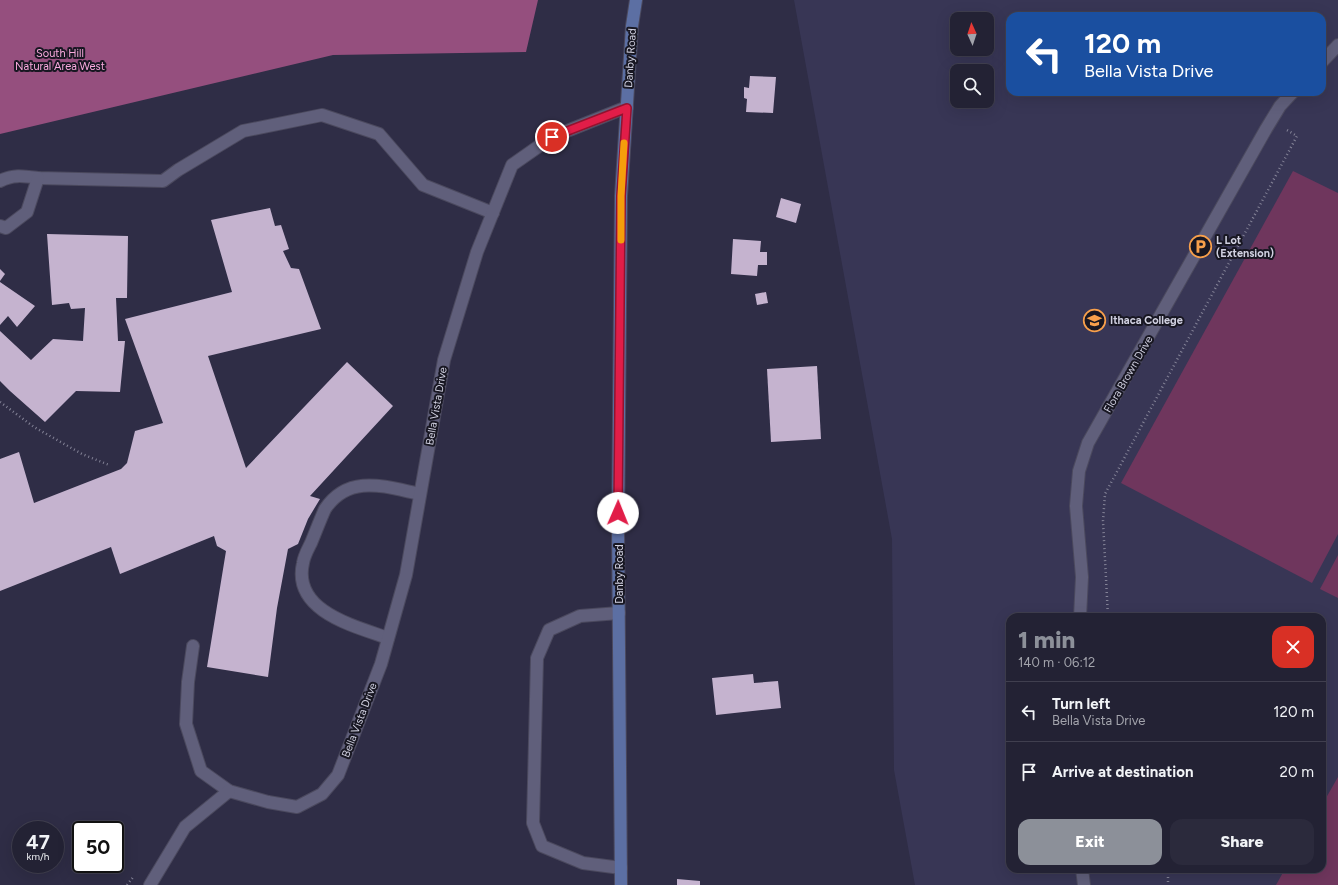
<!DOCTYPE html>
<html lang="en">
<head>
<meta charset="utf-8">
<style>
	body { margin:0; font-family:Figtree,sans-serif; background:#2b2a3c; color:#f1f3f6; height:100vh; display:flex; flex-direction:column; font-size:15px; white-space:nowrap }
	* { box-sizing:border-box; margin:0 }
	p { font-size:13px; color:#a3a4ac }
	.icon { flex:none; width:22px; height:22px; fill:none; stroke:currentColor; stroke-width:2; stroke-linecap:round; stroke-linejoin:round }
	.map { position:relative; flex:1; overflow:hidden }
	.details { position:absolute; left:1006px; top:613px; width:320px; height:260px; display:flex; flex-direction:column; background:#232234; border-radius:12px; box-shadow:0 4px 16px #0002,0 0 0 1px #403f4f }
	.details>* { flex:none }
	.hud { position:absolute; left:1006px; top:12px; width:320px; height:84px; border-radius:12px; box-shadow:0 4px 16px #0002,0 0 0 1px #403f4f; background:#1a4fa0; color:#fff; overflow:hidden }
	.needle { width:26px; rotate:357deg }
	.fabs { position:absolute; left:950px; top:12px; display:grid; gap:8px }
	.fabs a { display:grid; place-items:center; width:44px; height:44px; border-radius:8px; background:#232234; box-shadow:0 4px 16px #0002,0 0 0 1px #403f4f; font-size:20px }
	.speed { position:absolute; left:12px; top:821px; display:flex; gap:8px; font-size:20px; font-weight:700; text-align:center }
	.speed>* { display:grid; place-content:center; width:52px; height:52px; border-radius:50%; background:#232234; box-shadow:0 4px 16px #0002,0 0 0 1px #403f4f; line-height:1 }
	.speed small { font-size:10px; font-weight:400 }
	.speed .limit { border:2px solid #111; border-radius:6px; background:#fff; color:#111 }
	.pin { position:absolute; display:grid; place-items:center; width:34px; height:34px; color:#fff; margin:-17px; border:2px solid #fff; border-radius:50%; box-shadow:0 1px 4px #0007 }
	.me { position:absolute; width:44px; margin:-22px; rotate:1deg; stroke-linejoin:round; filter:drop-shadow(0 0 3px #0008) }
	.turn { display:flex; align-items:center; gap:14px; height:84px; padding:0 12px; font-size:18px }
	.turn .icon { width:52px; height:52px; stroke-width:2.5 }
	.turn b { display:block; font-size:28px; line-height:34px }
	.round { display:grid; place-items:center; flex:none; width:42px; height:42px; border-radius:12px; background:#2b2a3c }
	.overview { display:flex; align-items:center; justify-content:space-between; height:68px; padding:0 12px }
	h1 { font-size:24px; font-weight:800; line-height:30px; color:#8c9099 }
	.cta { display:flex; gap:8px; margin-top:auto; padding:8px 12px }
	.cta a { flex:1; height:46px; border-radius:12px; background:#8c9099; color:#fff; font-size:16px; font-weight:800; line-height:46px; text-align:center }
	.cta a+a { background:#2b2a3c; color:#f1f3f6 }
	ul { padding:0; list-style:none }
	li { display:flex; align-items:center; gap:12px; height:60px; padding:0 12px; border-top:1px solid #403f4f }
	li div { flex:1 }
	li b { display:block; font-size:15px }
	li em { font-style:normal }
	.map>svg:first-child { display:block }
	.built { fill:#383655; fill-rule:evenodd }
	.green { fill:#6f365d }
	.forest { fill:#954f7e }
	.building { fill:#c5b3cf }
	.lines { fill:none; stroke-linecap:round; stroke-linejoin:round }
	.lane-casing { stroke:#4b495e; stroke-width:14 }
	.street-casing { stroke:#4b495e; stroke-width:14 }
	.secondary-casing { stroke:#4b495e; stroke-width:14 }
	.path { stroke:#848397; stroke-width:2.5; stroke-dasharray:1 3; stroke-linecap:butt }
	.lane { stroke:#605f7b; stroke-width:12 }
	.street { stroke:#605f7b; stroke-width:12 }
	.secondary { stroke:#5c6fa3; stroke-width:12 }
	.route-casing { stroke:#92132f; stroke-width:10 }
	.route { stroke:#e11d48; stroke-width:7 }
	.slow { stroke:#f59e0b; stroke-width:7 }
	.labels { text-anchor:middle; stroke-width:4; stroke-linejoin:round; paint-order:stroke }
	.park-label { font-size:11px; fill:#faaade; stroke:#181722 }
	.street-label { font-size:11px; fill:#d0d0e0; stroke:#181722 }
	.poi-label { font-size:11px; font-weight:bold; fill:#d0d0e0; stroke:#181722; text-anchor:start }
</style>
</head>
<body>
<div class="map">
<svg width="1338" height="885" viewBox="0 0 1338 885">
	<rect width="100%" height="100%" fill="#2f2d46"/>
	<path class="built" d="M 794,0 L 1338,0 L 1338,885 L 915,885 L 894,770 L 892,539 ZM 1010,16 L 1322,16 L 1322,92 L 1010,92 ZM 957,19 L 987,19 L 987,49 L 957,49 ZM 957,71 L 987,71 L 987,101 L 957,101 ZM 1010,617 L 1322,617 L 1322,869 L 1010,869 Z"/>
	<g class="green">
		<path d="M 1293,171 L 1338,193 L 1338,534 L 1312,583 L 1121,483 Z"/>
		<path d="M 1338,555 L 1338,598 L 1320,589 Z"/>
		<path d="M 1338,777 L 1338,885 L 1276,885 L 1285,869 L 1322,869 L 1322,805 Z"/>
	</g>
	<path class="forest" d="M 0,0 L 538,0 L 526,52 L 333,55 L 0,134 Z"/>
	<g class="building">
		<path d="M 750,76 L 776,77 L 773,113 L 746,112 L 747,99 L 744,98 L 744,87 L 749,88 Z"/>
		<path d="M 781,198 L 801,204 L 796,223 L 776,217 Z"/>
		<path d="M 270,208 L 275,226 L 281,225 L 289,249 L 283,251 L 291,268 L 299,269 L 321,329 L 208,356 L 246,468 L 347,362 L 393,406 L 310,496 L 320,499 L 308,519 L 298,544 L 288,549 L 277,608 L 268,677 L 207,667 L 226,551 L 217,546 L 214,536 L 120,574 L 111,547 L 0,591 L 0,459 L 19,452 L 34,503 L 121,469 L 127,463 L 135,431 L 163,423 L 125,319 L 232,292 L 211,220 Z"/>
		<path d="M 47,234 L 128,236 L 127,298 L 116,298 L 118,341 L 125,341 L 120,392 L 76,391 L 45,422 L 10,391 L 0,381 L 0,331 L 31,360 L 53,339 L 83,341 L 85,308 L 71,309 L 69,303 L 52,305 Z"/>
		<path d="M 733,239 L 761,241 L 760,252 L 767,252 L 767,265 L 758,265 L 757,276 L 731,274 Z"/>
		<path d="M 0,269 L 5,274 L 0,281 Z"/>
		<path d="M 0,282 L 35,306 L 17,327 L 8,316 L 0,325 Z"/>
		<path d="M 766,292 L 768,303 L 757,305 L 755,294 Z"/>
		<path d="M 817,366 L 821,439 L 771,442 L 767,369 Z"/>
		<path d="M 753,674 L 754,683 L 778,681 L 781,708 L 716,715 L 712,678 Z"/>
		<path d="M 677,879 L 700,881 L 700,885 L 677,885 Z"/>
	</g>
	<g class="lines">
		<defs>
			<g id="lane">
				<path d="M 0,181 C 13,174 24,176 38,178 L 163,181 L 178,170 L 243,131 L 322,115 L 379,134 L 423,185 L 493,213"/>
				<path d="M 0,226 L 6,228 L 27,212 L 38,178"/>
				<path d="M 619,613 L 580,616 L 549,630 L 537,658 L 533,823 L 542,846 L 583,863 L 621,868"/>
				<path d="M 388,638 C 354,626 292,611 303,563 C 304,556 308,549 311,543 C 316,531 320,520 325,509 C 349,473 386,487 420,494"/>
				<path d="M 193,646 L 188,682 L 186,724 L 201,771 L 229,791 L 268,802 L 297,807 L 322,794 L 338,775 L 381,664 L 406,575 L 444,360 L 477,252 L 512,165 L 552,137 L 627,107"/>
				<path d="M 150,885 L 185,827 L 229,791"/>
			</g>
			<g id="street">
				<path d="M 1322,62 L 1338,45"/>
				<path d="M 1080,617 L 1082,577 L 1076,506 L 1079,471 L 1088,443 L 1266,129 L 1280,106 L 1293,92"/>
				<path d="M 1082,869 L 1084,885"/>
			</g>
			<path id="secondary" d="M 621,885 L 618,529 L 621,196 L 632,26 L 636,0"/>
		</defs>
		<use href="#lane" class="lane-casing"/>
		<use href="#street" class="street-casing"/>
		<use href="#secondary" class="secondary-casing"/>
		<g class="path">
			<path d="M 0,402 L 34,427 L 82,454 L 109,465"/>
			<path d="M 1108,617 L 1103,521 L 1105,494 L 1297,136 L 1285,129"/>
			<path d="M 1168,869 L 1168,885"/>
			<path d="M 127,885 L 134,876"/>
		</g>
		<use href="#lane" class="lane"/>
		<use href="#street" class="street"/>
		<use href="#secondary" class="secondary"/>
	</g>
	<g class="lines">
		<defs>
			<path id="route" d="M 552,137 L 627,108 L 621,196 L 618,513"/>
		</defs>
		<use href="#route" class="route-casing"/>
		<use href="#route" class="route"/>
		<path class="slow" d="M 621,240 L 621,196 L 624,143"/>
	</g>
	<defs>
		<symbol id="parking-ring" viewBox="-11 -11 22 22"><circle r="9.5" fill="#181722" stroke="#f8a04b" stroke-width="1.5"/><path d="M-3.5-5.5H1a3.5 3.5 0 0 1 0 7H-1V5.5H-3.5ZM-1-3.4V-.6H.8a1.4 1.4 0 0 0 0-2.8Z" fill="#f8a04b"/></symbol>
		<symbol id="university-ring" viewBox="-11 -11 22 22"><circle r="9.5" fill="#181722" stroke="#f8a04b" stroke-width="1.5"/><path d="M0-5L7-2L0 1L-7-2ZM-4 1L0 2.5L4 1V4Q0 6-4 4Z" fill="#f8a04b"/></symbol>
	</defs>
	<g fill-rule="evenodd">
		<use href="#parking-ring" x="1188" y="234" width="25" height="25"/>
		<use href="#university-ring" x="1082" y="308" width="25" height="25"/>
	</g>
	<g class="labels">
		<g class="park-label">
			<text x="60" y="57">South Hill<tspan x="60" dy="13">Natural Area West</tspan></text>
		</g>
		<g class="street-label">
			<text transform="translate(630 58) rotate(-86)" y="4">Danby Road</text>
			<text transform="translate(1128 374) rotate(-60)" y="4">Flora Brown Drive</text>
			<text transform="translate(436 406) rotate(-80)" y="4">Bella Vista Drive</text>
			<text transform="translate(619 574) rotate(-90)" y="4">Danby Road</text>
			<text transform="translate(359 720) rotate(-69)" y="4">Bella Vista Drive</text>
		</g>
		<g class="poi-label">
			<text x="1216" y="244">L Lot<tspan x="1216" dy="13">(Extension)</tspan></text>
			<text x="1110" y="324">Ithaca College</text>
		</g>
	</g>
</svg>
<div class="fabs">
<a><svg class="needle" viewBox="-14 -14 28 28"><path d="M0-13l5 13h-10z" fill="#e53935"/><path d="M0 13l5-13h-10z" fill="#a3a4ac"/></svg></a>
<a><svg class="icon" aria-label="search" viewBox="0 0 24 24"><circle cx="10" cy="10" r="6"/><path d="M15 15l6 6"/></svg></a>
</div>
<div class="speed"><div>47<small>km/h</small></div><div class="limit">50</div></div>
<div class="pin" style="left:552px;top:137px;background:#d93025"><svg class="icon" aria-label="arrive" viewBox="0 0 24 24"><path d="M6 21V4h12l-3 4 3 4H6"/></svg></div>
<svg class="me" style="left:618px;top:513px" viewBox="-20 -20 40 40"><circle r="19" fill="#fff"/><path d="M0-13L10 11 0 6-10 11z" fill="#e11d48"/></svg>
<div class="hud">
<div class="turn"><svg class="icon" aria-label="left" viewBox="0 0 24 24"><path d="M17 20v-9H6M10 6l-5 5 5 5"/></svg><div><b>120 m</b>Bella Vista Drive</div></div>
</div>
<section class="details">
<div class="overview"><div><h1>1 min</h1><p>140 m · 06:12</p></div><a class="round" style="background:#d93025;color:#fff"><svg class="icon" aria-label="close" viewBox="0 0 24 24"><path d="M6 6l12 12M18 6L6 18"/></svg></a></div>
<ul>
<li><svg class="icon" aria-label="left" viewBox="0 0 24 24"><path d="M17 20v-9H6M10 6l-5 5 5 5"/></svg><div><b>Turn left</b><p>Bella Vista Drive</p></div><em>120 m</em></li>
<li><svg class="icon" aria-label="arrive" viewBox="0 0 24 24"><path d="M6 21V4h12l-3 4 3 4H6"/></svg><div><b>Arrive at destination</b></div><em>20 m</em></li>
</ul>
<div class="cta"><a>Exit</a><a>Share</a></div>
</section>
</div>
</body>
</html>
